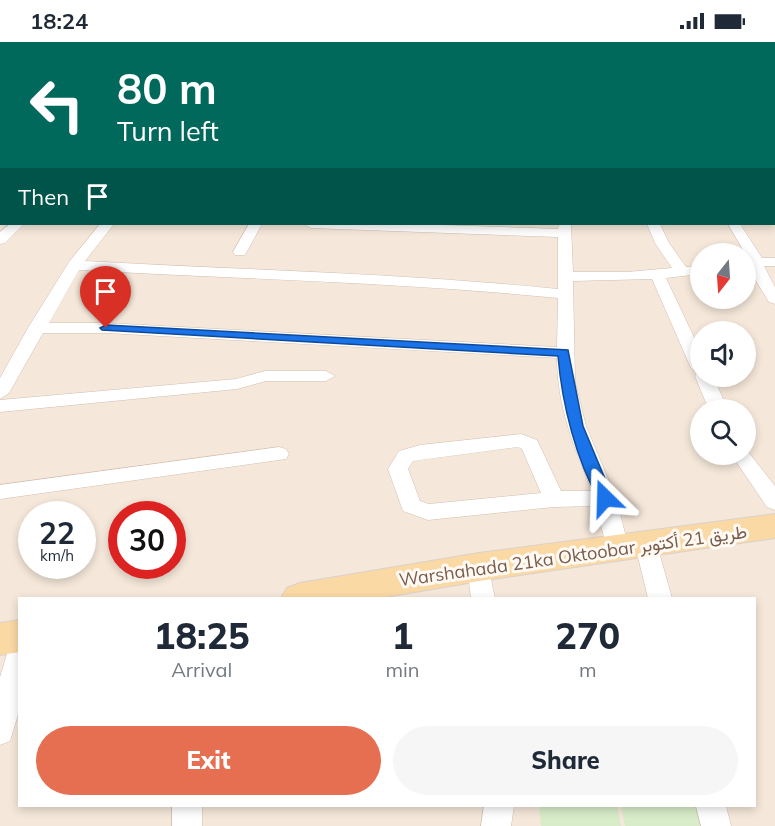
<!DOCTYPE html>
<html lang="en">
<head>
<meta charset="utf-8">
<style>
	body { margin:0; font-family:Mulish,Vazirmatn,sans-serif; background:#f6f6f7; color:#1f2937; height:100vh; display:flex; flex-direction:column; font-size:22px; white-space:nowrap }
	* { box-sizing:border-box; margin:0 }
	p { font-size:20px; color:#747a83 }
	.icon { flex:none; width:33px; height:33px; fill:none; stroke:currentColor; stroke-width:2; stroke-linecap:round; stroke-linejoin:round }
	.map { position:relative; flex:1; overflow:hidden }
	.panel { position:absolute; left:18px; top:555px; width:738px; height:210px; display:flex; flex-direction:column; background:#fff; border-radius:0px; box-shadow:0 3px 9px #0003 }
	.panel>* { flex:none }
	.hud { position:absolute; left:0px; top:0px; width:776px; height:183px; box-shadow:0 3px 9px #0003; background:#00695c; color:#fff; overflow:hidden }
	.needle { width:39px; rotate:197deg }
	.controls { position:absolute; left:690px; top:201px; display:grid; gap:12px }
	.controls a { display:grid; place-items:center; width:66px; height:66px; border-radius:50%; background:#fff; box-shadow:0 3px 9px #0003; font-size:30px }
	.speed { position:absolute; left:18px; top:459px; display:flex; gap:12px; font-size:30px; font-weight:700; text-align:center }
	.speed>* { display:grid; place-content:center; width:78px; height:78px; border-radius:50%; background:#fff; box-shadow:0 3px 9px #0003; line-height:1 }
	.speed small { font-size:15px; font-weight:400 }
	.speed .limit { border:9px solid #d22; background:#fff; color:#111 }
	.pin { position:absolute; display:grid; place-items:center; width:51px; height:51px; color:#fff; margin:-62px -26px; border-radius:50% 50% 50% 0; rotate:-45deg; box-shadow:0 0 6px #0007 }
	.pin .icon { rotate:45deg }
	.me { position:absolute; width:66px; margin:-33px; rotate:338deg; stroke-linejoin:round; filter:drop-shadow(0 0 4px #0008) }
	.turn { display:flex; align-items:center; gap:21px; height:126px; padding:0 18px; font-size:27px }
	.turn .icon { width:78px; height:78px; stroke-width:2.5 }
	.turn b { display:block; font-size:42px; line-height:51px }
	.then { display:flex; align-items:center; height:57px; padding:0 18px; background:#0003; gap:12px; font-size:22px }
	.eta { display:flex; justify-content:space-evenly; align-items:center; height:102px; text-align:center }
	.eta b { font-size:36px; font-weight:800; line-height:42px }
	.cta { display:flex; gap:12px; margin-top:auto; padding:12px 18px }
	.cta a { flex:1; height:69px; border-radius:36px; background:#e76f51; color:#fff; font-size:24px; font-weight:800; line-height:69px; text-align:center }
	.cta a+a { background:#f6f6f7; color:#1f2937 }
	.status { display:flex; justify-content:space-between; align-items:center; height:42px; padding:0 30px; background:#fff; direction:ltr }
	.status svg { height:16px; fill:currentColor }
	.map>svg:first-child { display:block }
	.residential { fill:#f5e8da; fill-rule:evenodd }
	.green { fill:#d8ecc9 }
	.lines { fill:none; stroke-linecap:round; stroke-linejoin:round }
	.minor-casing { stroke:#d1beb0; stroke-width:1 }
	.primary-casing { stroke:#dad1cd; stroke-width:2 }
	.minor { fill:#fff; fill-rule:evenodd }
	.primary { fill:#fbd9a5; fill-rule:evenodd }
	.route { fill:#1a73e8; stroke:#114b97; stroke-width:1.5 }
	.labels { text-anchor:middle; stroke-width:6; stroke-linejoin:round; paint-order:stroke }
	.street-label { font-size:18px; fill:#7a5c4d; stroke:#fffaf3 }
</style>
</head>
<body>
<div class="status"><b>18:24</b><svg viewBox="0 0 49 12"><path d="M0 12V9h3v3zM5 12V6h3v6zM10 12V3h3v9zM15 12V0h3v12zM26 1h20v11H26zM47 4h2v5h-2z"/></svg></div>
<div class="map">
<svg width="775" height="784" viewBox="0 0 775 784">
	<rect width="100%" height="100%" fill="#fdf6ec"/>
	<path class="residential" d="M 0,0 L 775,0 L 775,784 L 0,784 ZM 2,2 L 774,2 L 774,182 L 2,182 ZM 700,212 L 746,212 L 746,256 L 700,256 ZM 700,290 L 746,290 L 746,334 L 700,334 ZM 700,368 L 746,368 L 746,412 L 700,412 ZM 32,472 L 82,472 L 82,524 L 32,524 ZM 122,472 L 172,472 L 172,524 L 122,524 ZM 20,556 L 754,556 L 754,764 L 20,764 Z"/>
	<g class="green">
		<path d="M 539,764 L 617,764 L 621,784 L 541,784 Z"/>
		<path d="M 621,764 L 699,764 L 705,784 L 625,784 Z"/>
	</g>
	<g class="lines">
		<defs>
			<g id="minor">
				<path d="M 14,0 L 24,0 L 13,2 Z"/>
				<path d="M 137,0 L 145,0 L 136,2 Z"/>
				<path d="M 208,0 L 216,0 L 207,2 Z"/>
				<path d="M 351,0 L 359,0 L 350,2 Z"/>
				<path d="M 509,0 L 579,0 L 581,2 L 510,2 Z"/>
				<path d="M 732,0 L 740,0 L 741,2 L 733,2 Z"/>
				<rect x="774" y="3" width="1" height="6"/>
				<path d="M 0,8 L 2,8 L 0,14 Z"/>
				<rect x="774" y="23" width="1" height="6"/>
				<rect x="0" y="26" width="2" height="6"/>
				<rect x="774" y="45" width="1" height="8"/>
				<rect x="0" y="54" width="2" height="6"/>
				<rect x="774" y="80" width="1" height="6"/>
				<rect x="0" y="88" width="2" height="6"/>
				<rect x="774" y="111" width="1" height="6"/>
				<rect x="0" y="131" width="2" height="8"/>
				<path d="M 774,132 L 775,133 L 775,142 L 774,141 Z"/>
				<path d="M 10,182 L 24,182 L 5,201 L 0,202 L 0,190 Z"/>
				<path d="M 100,182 L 114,182 L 85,219 C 242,228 401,231 558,247 L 558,195 L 311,186 L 304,182 L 413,182 L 558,187 L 559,182 L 571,182 L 573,230 L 627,230 L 672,226 L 655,201 L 647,182 L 660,182 L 669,201 L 686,225 L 700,224 L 700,232 L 666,236 L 700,308 L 700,334 L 713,334 L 728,368 L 709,368 L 695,334 L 697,331 L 691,326 L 652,237 L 573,239 L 575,340 L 586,384 L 616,456 L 629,507 L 626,513 L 618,516 L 610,513 L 607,507 L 596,464 L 554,465 L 428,478 L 403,469 L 388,427 L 399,409 L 420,403 L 521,392 L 537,398 L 561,449 L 592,449 C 574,405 557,364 557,316 L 106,291 L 43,291 L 9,351 L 0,357 L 0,336 L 28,286 L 69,220 ZM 79,228 C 238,237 399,240 558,256 L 557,305 L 106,281 L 49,281 ZM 518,405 L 522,407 L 541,451 L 429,462 L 420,459 L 408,427 L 413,419 Z"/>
				<path d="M 249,182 L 262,182 L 245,213 L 235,213 L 233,210 Z"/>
				<path d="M 728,182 L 740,182 L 762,216 L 775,216 L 775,224 L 764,224 L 775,245 L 775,262 L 769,260 L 750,229 L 750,220 Z"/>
				<path d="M 265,329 L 326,329 L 335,334 L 326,339 L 266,339 L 237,347 L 0,370 L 0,358 L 236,337 Z"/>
				<path d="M 279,405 L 286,407 L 289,412 L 286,417 L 0,457 L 0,443 Z"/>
				<path d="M 746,407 L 775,444 L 775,468 L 767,465 L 731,412 L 746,412 Z"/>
				<path d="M 646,495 L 654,497 L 657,503 L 672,556 L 648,556 L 635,503 L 638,497 Z"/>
				<path d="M 479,516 L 487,519 L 495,556 L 471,556 L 467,525 L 471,519 Z"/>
				<path d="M 20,596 L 20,666 L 10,699 L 0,703 L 0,635 L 11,599 Z"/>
				<rect x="172" y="764" width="30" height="20"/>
				<path d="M 484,764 L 514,764 L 511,784 L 481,784 Z"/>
				<path d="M 696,764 L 726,764 L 731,784 L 701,784 Z"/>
			</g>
			<g id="primary">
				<path d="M 775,472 L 775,496 L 479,539 L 380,556 L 281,556 L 287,546 L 300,541 L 479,511 Z"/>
				<path d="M 20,578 L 20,610 L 0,613 L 0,581 Z"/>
			</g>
		</defs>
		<use href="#minor" class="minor-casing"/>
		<use href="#primary" class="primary-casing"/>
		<use href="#minor" class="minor"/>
		<use href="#primary" class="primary"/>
	</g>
	<path class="route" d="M 106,283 L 568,308 L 583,384 L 613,456 L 611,460 L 600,460 C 576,418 562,362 558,314 L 102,288 L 100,286 Z"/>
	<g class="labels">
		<g class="street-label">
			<text transform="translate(573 514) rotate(-8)" y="6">Warshahada 21ka Oktoobar طريق 21 أكتوبر</text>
		</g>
	</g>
</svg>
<div class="controls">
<a><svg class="needle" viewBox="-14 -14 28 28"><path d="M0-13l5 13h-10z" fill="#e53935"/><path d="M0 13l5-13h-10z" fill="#747a83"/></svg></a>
<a><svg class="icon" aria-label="sound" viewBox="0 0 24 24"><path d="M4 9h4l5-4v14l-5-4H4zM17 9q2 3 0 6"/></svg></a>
<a><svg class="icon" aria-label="search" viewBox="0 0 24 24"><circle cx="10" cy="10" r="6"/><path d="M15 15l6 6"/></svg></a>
</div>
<div class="speed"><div>22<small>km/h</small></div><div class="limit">30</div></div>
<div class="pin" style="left:106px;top:286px;background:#d93025"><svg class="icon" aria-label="arrive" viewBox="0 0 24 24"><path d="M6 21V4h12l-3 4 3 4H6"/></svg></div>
<svg class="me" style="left:605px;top:456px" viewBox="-20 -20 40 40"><path d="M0-17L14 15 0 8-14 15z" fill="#1a73e8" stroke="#fff" stroke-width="4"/></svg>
<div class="hud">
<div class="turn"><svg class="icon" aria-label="left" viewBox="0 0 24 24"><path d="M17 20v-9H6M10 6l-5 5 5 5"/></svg><div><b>80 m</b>Turn left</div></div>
<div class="then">Then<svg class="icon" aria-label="arrive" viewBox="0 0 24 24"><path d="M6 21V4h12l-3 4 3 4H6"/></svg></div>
</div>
<section class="panel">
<div class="eta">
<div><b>18:25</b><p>Arrival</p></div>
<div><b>1</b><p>min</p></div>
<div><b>270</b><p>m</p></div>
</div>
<div class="cta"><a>Exit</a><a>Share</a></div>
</section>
</div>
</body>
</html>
